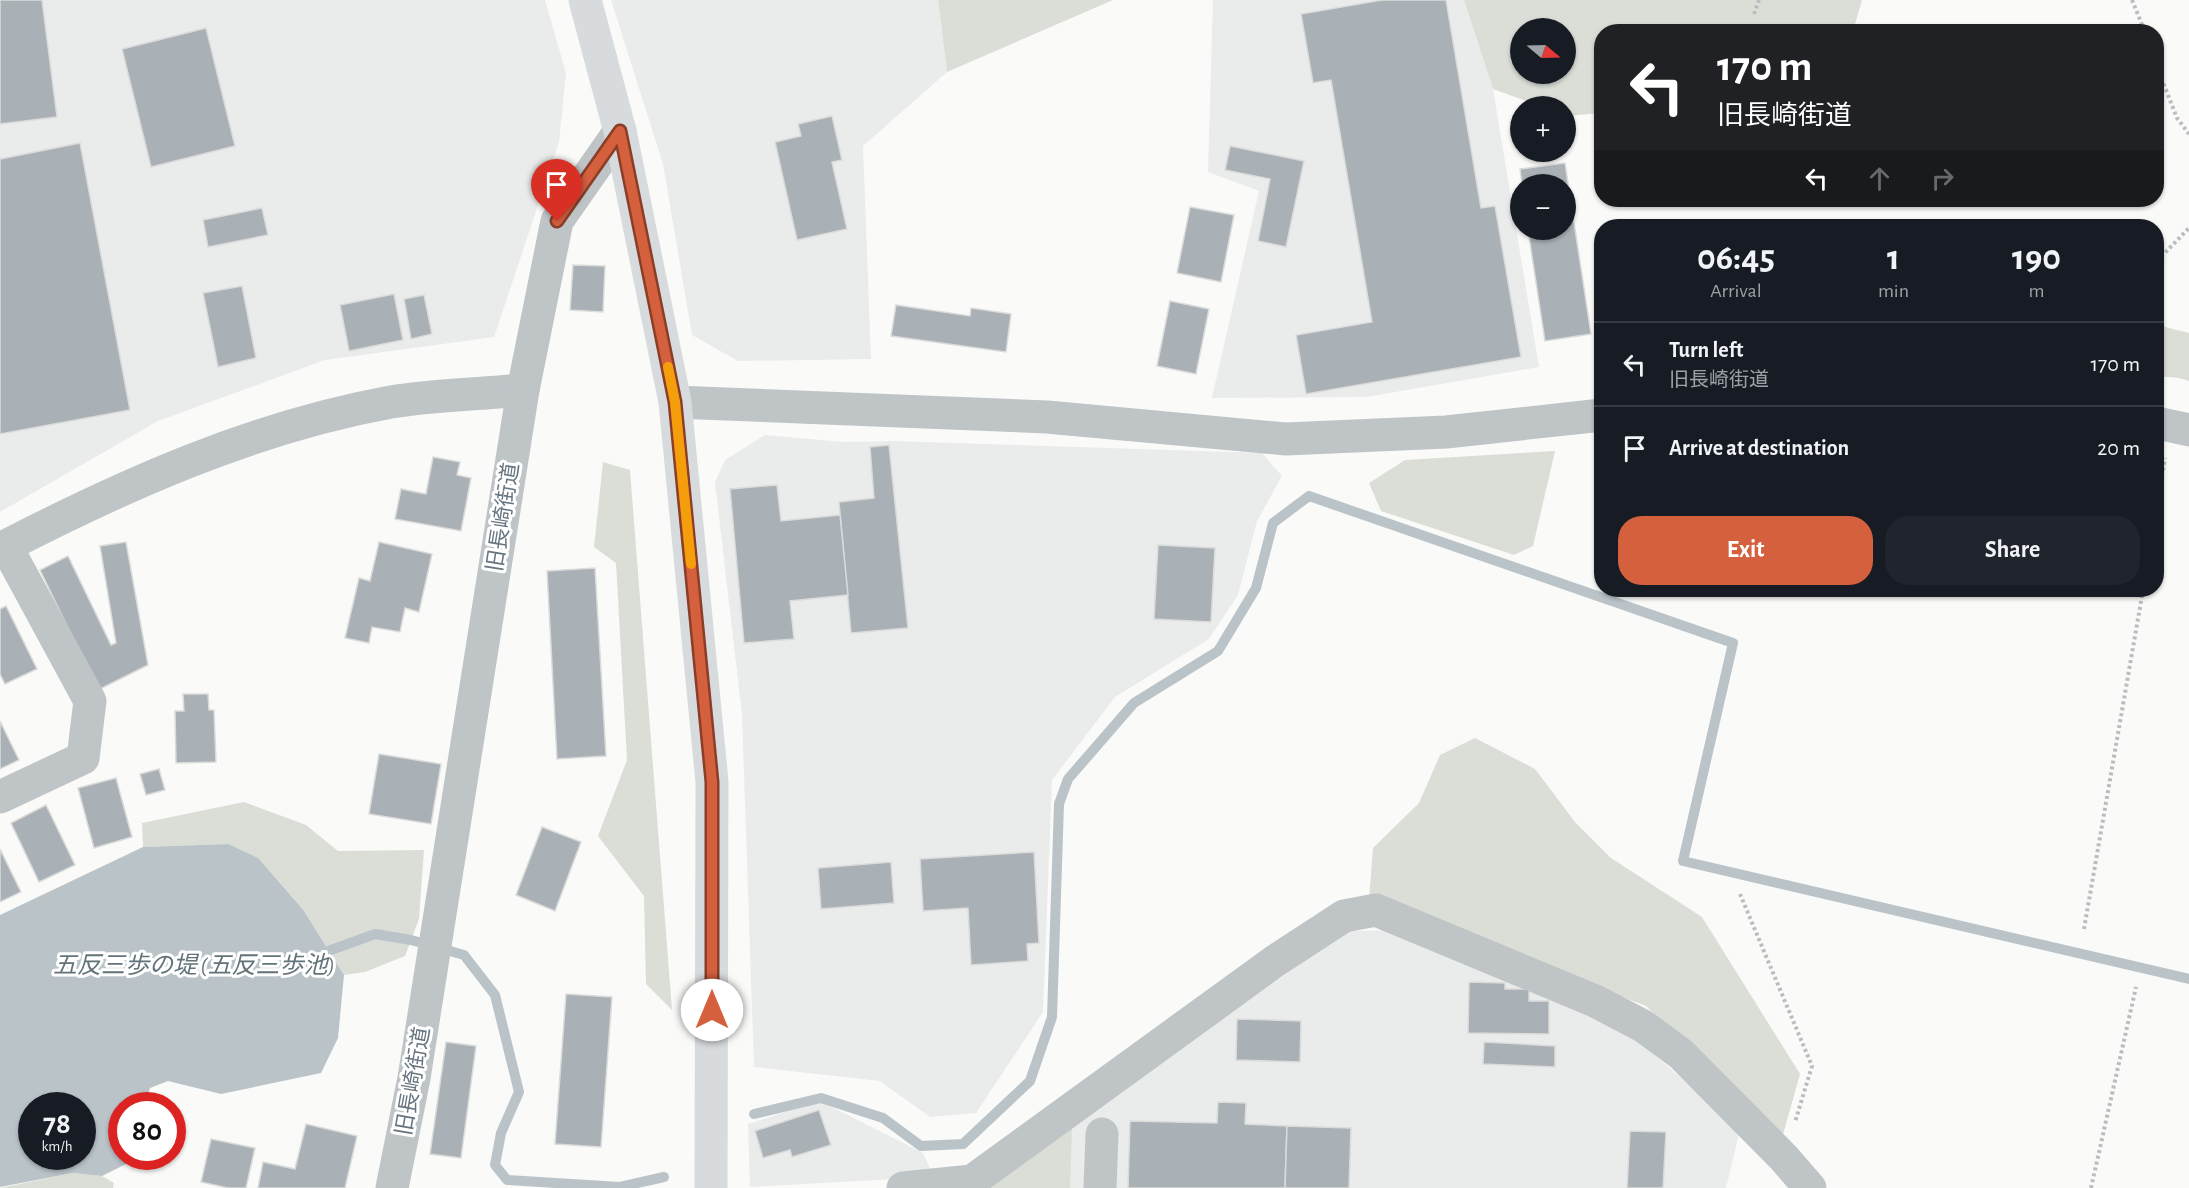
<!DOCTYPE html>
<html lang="en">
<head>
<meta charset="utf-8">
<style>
	body { margin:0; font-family:"Alegreya Sans","Noto Sans JP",sans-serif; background:#20242c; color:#f1f3f6; height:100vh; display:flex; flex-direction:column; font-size:22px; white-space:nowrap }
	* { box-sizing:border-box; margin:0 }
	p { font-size:20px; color:#9ea1a6 }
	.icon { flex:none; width:33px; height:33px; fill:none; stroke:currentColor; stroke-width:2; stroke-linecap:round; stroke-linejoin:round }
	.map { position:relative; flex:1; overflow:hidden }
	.drawer { position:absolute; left:1594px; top:219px; width:570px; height:378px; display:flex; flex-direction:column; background:#171b24; border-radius:24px; box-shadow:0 2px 4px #0004 }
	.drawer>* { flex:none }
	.top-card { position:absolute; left:1594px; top:24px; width:570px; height:183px; border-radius:24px; box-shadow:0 2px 4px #0004; background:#202124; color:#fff; overflow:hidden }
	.needle { width:39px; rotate:109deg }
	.fabs { position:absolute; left:1510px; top:18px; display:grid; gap:12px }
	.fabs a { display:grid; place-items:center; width:66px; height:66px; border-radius:50%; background:#171b24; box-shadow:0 2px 4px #0004; font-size:30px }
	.speed { position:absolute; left:18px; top:1092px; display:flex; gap:12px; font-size:30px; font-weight:700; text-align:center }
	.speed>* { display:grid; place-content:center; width:78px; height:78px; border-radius:50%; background:#171b24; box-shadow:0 2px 4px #0004; line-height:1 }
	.speed small { font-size:15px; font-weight:400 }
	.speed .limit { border:9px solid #d22; background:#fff; color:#111 }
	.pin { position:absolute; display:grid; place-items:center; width:51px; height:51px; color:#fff; margin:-62px -26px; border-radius:50% 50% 50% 0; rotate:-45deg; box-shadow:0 0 6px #0007 }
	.pin .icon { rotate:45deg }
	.me { position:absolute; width:66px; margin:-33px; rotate:0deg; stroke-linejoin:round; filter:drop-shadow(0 0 4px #0008) }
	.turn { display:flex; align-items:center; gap:21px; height:126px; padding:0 24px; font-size:27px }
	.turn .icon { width:78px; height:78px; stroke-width:2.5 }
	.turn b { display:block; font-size:42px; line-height:51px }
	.lanes { display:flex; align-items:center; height:57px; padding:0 24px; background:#0003; justify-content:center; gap:30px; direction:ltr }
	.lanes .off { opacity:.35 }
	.eta { display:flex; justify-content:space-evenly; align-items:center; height:102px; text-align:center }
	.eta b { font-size:36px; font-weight:700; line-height:42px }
	.button { display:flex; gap:12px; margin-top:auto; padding:12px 24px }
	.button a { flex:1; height:69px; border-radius:24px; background:#d4603e; color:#fff; font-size:24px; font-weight:700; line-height:69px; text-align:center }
	.button a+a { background:#20242c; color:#f1f3f6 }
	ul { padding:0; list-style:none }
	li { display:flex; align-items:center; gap:18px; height:84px; padding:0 24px; border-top:2px solid #363941 }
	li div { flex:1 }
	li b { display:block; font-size:22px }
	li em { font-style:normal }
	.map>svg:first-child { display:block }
	.built { fill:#eaebeb }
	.green { fill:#daded7; fill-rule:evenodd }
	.water { fill:#bac4c8; fill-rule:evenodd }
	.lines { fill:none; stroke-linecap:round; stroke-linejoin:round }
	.stream { stroke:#bac4c8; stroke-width:10 }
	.building { fill:#a9b0b6; stroke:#dbdbda; stroke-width:1.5 }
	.path { stroke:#babdc0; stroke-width:4; stroke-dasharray:3 3; stroke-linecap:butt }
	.minor { stroke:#bfc4c7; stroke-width:33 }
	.highway { stroke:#d8dbde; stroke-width:33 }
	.route-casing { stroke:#8a3e28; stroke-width:15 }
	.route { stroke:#d4603e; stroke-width:10 }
	.slow { stroke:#f59e0b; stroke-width:10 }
	.labels { text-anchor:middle; stroke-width:6; stroke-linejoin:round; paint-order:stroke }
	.street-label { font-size:22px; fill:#677580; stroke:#fff }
	.water-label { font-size:24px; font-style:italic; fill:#627379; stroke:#fff }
</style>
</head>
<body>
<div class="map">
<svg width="2189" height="1188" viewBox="0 0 2189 1188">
	<rect width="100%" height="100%" fill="#fafaf8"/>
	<g class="built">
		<path d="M 0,0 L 545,0 L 566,73 L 559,142 L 494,337 L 325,360 L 158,421 L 0,512 Z"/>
		<path d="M 611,0 L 938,0 L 947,72 L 863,146 L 871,359 L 738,361 L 692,335 L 663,164 Z"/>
		<path d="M 1213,0 L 1464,0 L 1493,89 L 1539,367 L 1367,397 L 1212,398 L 1259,191 L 1208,172 Z"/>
		<path d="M 765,435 L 844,442 L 893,441 L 1262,453 L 1282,476 L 1257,521 L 1238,595 L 1209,639 L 1115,697 L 1052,780 L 1043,1012 L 976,1113 L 930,1117 L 880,1081 L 754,1067 L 742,715 L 715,482 L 725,460 Z"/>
		<path d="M 1394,930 L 1623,1027 L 1740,1130 L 1726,1188 L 986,1188 L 1346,931 Z"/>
		<path d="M 820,1101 L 923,1153 L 934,1177 L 750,1187 L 748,1124 Z"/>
	</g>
	<g class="green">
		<path d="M 938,0 L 1113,0 L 947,72 Z"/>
		<path d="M 1464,0 L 1862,0 L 1853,31 L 1602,32 L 1602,113 L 1566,116 L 1566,106 L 1540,106 L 1493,89 ZM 1521,28 L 1566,28 L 1566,74 L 1521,74 Z"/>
		<path d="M 2157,325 L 2189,333 L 2189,381 L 2179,378 L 2157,376 Z"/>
		<path d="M 1555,451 L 1533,546 L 1514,555 L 1381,511 L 1369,483 L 1405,460 Z"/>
		<path d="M 603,462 L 630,470 L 672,1010 L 646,984 L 644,896 L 598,836 L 627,760 L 616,563 L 594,547 Z"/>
		<path d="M 1475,738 L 1535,769 L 1575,822 L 1611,858 L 1702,917 L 1800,1074 L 1782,1138 L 1646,1006 L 1369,900 L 1373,848 L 1419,803 L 1440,755 Z"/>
		<path d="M 244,802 L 306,825 L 338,851 L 424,850 L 419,919 L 405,956 L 365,972 L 344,975 L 304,911 L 228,844 L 143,847 L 142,823 Z"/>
		<path d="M 1072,1126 L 1070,1188 L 986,1188 Z"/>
		<path d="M 73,1173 L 102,1176 L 114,1183 L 113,1188 L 0,1188 Z"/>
	</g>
	<path class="water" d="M 228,844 L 258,858 L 304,911 L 344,975 L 338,1038 L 321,1073 L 221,1094 L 168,1081 L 150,1088 L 145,1105 L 122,1106 L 122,1156 L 130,1157 L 128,1163 L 102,1176 L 73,1173 L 0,1187 L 0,915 L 143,847 ZM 32,1106 L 82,1106 L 82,1156 L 32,1156 Z"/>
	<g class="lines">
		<g class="stream">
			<path d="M 320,954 L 375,934 L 411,940 L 464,955 L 495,995 L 519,1092 L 501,1133 L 495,1165 L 507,1180 L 620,1187 L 664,1177"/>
			<path d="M 754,1114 L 821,1098 L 883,1118 L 921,1146 L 963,1144 L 1030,1081 L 1052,1017 L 1059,804 L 1068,779 L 1134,703 L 1218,651 L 1256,588 L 1273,523 L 1309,496 L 1733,643 L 1683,861 L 2189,979"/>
		</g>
	</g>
	<g class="building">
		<path d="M 0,0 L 42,0 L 57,117 L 0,124 Z"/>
		<path d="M 1382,0 L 1446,0 L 1481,208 L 1495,206 L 1521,357 L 1306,394 L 1296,335 L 1372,322 L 1331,80 L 1313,83 L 1301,14 Z"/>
		<path d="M 206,28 L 235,146 L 151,167 L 122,49 Z"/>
		<path d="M 832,116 L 842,160 L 832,162 L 847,229 L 797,240 L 775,142 L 801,136 L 798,124 Z"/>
		<path d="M 80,143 L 130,410 L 0,434 L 0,159 Z"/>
		<path d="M 1230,146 L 1304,161 L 1286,247 L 1258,241 L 1270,179 L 1225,170 Z"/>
		<path d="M 1565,163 L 1591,334 L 1545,341 L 1528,230 L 1566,230 L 1566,184 L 1522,184 L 1520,169 Z"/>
		<path d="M 1190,207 L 1234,215 L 1221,282 L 1177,273 Z"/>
		<path d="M 262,208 L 268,235 L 208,247 L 203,220 Z"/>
		<path d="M 573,265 L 605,266 L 603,312 L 570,310 Z"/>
		<path d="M 242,286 L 256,358 L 218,367 L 203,293 Z"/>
		<path d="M 394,294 L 403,340 L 349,351 L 340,305 Z"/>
		<path d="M 424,295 L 432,334 L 411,339 L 404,299 Z"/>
		<path d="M 1170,301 L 1209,309 L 1196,374 L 1157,366 Z"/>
		<path d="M 896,305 L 970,316 L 971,308 L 1011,314 L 1006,352 L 891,336 Z"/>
		<path d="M 889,445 L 908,628 L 851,633 L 839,502 L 874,498 L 870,447 Z"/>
		<path d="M 433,457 L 460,462 L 457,475 L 471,478 L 461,531 L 395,519 L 401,489 L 426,494 Z"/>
		<path d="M 777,485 L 781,521 L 840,515 L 848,595 L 790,601 L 794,639 L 744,643 L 730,489 Z"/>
		<path d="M 126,542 L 148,665 L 98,690 L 40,570 L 68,556 L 111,645 L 116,643 L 100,546 Z"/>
		<path d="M 379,542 L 432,554 L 419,612 L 405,608 L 400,632 L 372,627 L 369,643 L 345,638 L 359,578 L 370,581 Z"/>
		<path d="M 1158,545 L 1215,548 L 1211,622 L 1154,619 Z"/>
		<path d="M 595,568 L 606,756 L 557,759 L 547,571 Z"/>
		<path d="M 6,606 L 37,669 L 5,684 L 0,674 L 0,609 Z"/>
		<path d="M 183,694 L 208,694 L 209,710 L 214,710 L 216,762 L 176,763 L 175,711 L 184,711 Z"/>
		<path d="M 0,721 L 19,760 L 0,769 Z"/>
		<path d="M 379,754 L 441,764 L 431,824 L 369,814 Z"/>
		<path d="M 159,769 L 165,790 L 146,795 L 140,774 Z"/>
		<path d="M 116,778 L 132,837 L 94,848 L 78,788 Z"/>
		<path d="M 46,805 L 75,865 L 39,882 L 11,823 Z"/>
		<path d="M 542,827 L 581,842 L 555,911 L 516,895 Z"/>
		<path d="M 0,849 L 21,892 L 0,902 Z"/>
		<path d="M 1034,852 L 1039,943 L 1027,944 L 1028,961 L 971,965 L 968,908 L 923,911 L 920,859 Z"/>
		<path d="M 891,862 L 894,903 L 821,909 L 818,868 Z"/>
		<path d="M 1469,982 L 1505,983 L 1505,989 L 1529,989 L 1529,1001 L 1549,1001 L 1549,1034 L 1468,1033 Z"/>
		<path d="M 566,994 L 612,997 L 601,1147 L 555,1144 Z"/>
		<path d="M 1237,1019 L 1301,1021 L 1300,1062 L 1236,1060 Z"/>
		<path d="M 446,1042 L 476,1046 L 461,1158 L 430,1154 Z"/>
		<path d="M 1484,1042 L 1555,1046 L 1555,1067 L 1483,1064 Z"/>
		<path d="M 1218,1102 L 1246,1103 L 1245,1124 L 1287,1126 L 1285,1188 L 1128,1188 L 1130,1121 L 1217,1123 Z"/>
		<path d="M 819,1110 L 831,1145 L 792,1157 L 790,1150 L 763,1158 L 755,1131 Z"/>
		<path d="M 306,1124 L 357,1136 L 345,1188 L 258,1188 L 263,1162 L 295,1169 Z"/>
		<path d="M 1287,1126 L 1351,1128 L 1349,1188 L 1285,1188 Z"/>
		<path d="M 1630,1131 L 1666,1132 L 1663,1188 L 1627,1188 Z"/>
		<path d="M 211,1139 L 255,1148 L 246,1188 L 228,1188 L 201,1182 Z"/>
	</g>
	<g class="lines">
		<g class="path">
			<path d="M 2132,0 L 2145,32"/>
			<path d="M 1754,14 L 1759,0"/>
			<path d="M 2157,67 L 2177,118 L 2189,134"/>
			<path d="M 2157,261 L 2189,228"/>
			<path d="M 2157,506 L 2165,458"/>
			<path d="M 1740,894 L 1812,1066 L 1795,1122"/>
			<path d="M 2084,929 L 2143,590"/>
			<path d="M 2091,1188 L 2136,987"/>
		</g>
		<g class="minor">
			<path d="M 675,402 L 1047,417 L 1286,439 L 1446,432 L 1602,415"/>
			<path d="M 2157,423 L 2189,430"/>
			<path d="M 0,549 C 124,485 253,427 391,402 C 432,395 481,394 523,390"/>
			<path d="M 0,797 L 83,758 L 90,701 L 6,546"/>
			<path d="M 392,1188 L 414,1078 L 523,390 L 557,221 L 620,131"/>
			<path d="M 903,1188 L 972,1181 L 1275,961 L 1344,916 L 1376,910 L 1595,1001 L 1643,1026 L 1681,1054 L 1784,1158 L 1810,1188"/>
			<path d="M 1100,1188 L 1102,1134"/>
		</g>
		<path class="highway" d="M 585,0 L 620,131 L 675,402 L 712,782 L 711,1188"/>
	</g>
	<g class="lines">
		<defs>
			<path id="route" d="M 557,221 L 620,131 L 675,402 L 712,782 L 712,1010"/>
		</defs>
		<use href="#route" class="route-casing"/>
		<use href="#route" class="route"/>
		<path class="slow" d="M 668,367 L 675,402 L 691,564"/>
	</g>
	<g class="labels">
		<g class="street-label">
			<text transform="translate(502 517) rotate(-81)" y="8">旧長崎街道</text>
			<text transform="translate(412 1081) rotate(-80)" y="8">旧長崎街道</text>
		</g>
		<g class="water-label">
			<text x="194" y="973">五反三歩の堤 (五反三歩池)</text>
		</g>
	</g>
</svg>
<div class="fabs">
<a><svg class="needle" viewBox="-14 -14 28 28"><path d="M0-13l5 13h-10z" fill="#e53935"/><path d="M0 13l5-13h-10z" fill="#9ea1a6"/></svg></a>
<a>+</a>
<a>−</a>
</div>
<div class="speed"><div>78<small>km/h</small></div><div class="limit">80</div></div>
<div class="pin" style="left:557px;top:221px;background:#d93025"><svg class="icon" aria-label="arrive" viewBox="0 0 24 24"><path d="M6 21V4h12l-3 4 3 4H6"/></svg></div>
<svg class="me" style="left:712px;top:1010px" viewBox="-20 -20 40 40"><circle r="19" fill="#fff"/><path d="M0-13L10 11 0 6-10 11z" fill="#d4603e"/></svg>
<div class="top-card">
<div class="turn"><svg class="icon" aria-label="left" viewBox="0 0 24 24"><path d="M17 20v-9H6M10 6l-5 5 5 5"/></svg><div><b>170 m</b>旧長崎街道</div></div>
<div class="lanes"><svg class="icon" aria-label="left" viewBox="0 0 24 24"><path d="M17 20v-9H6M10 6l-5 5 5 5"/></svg><svg class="icon off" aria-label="ahead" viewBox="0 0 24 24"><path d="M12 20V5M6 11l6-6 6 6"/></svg><svg class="icon off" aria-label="right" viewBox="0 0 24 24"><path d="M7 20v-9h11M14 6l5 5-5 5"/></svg></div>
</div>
<section class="drawer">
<div class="eta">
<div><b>06:45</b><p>Arrival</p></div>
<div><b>1</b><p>min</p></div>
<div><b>190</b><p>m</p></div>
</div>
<ul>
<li><svg class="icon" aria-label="left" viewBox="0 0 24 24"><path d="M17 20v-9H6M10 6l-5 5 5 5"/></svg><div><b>Turn left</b><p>旧長崎街道</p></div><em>170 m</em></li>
<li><svg class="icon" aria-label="arrive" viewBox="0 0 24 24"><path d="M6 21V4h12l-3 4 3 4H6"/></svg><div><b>Arrive at destination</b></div><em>20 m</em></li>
</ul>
<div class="button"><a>Exit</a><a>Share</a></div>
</section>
</div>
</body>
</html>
